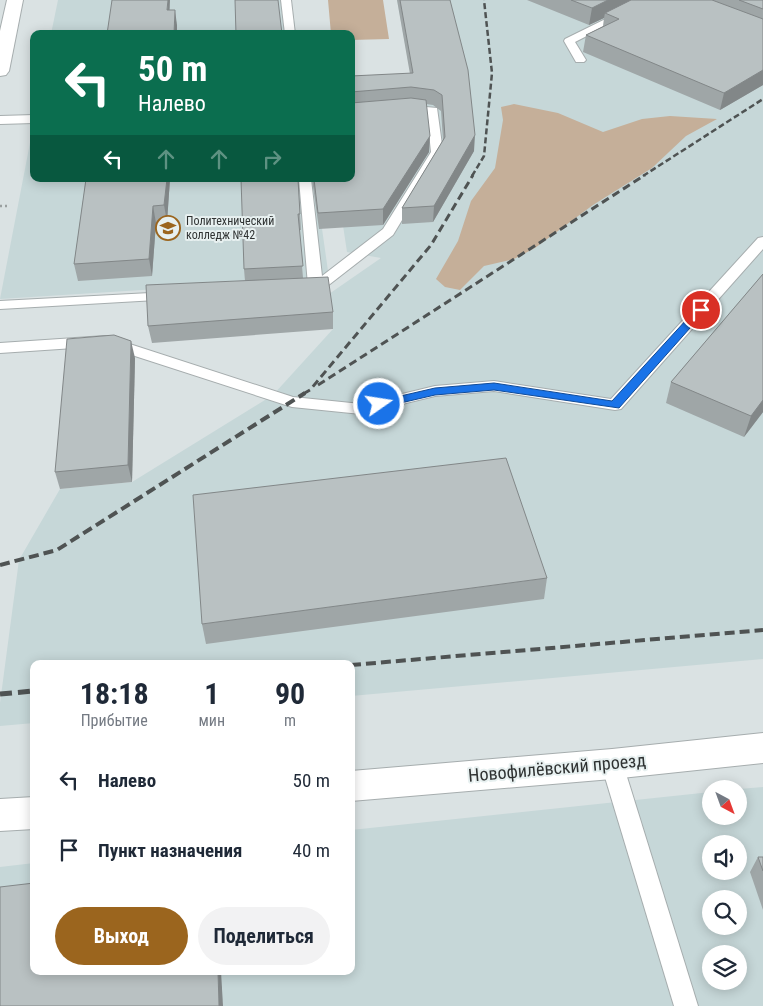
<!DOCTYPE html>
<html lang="ru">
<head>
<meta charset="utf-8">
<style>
	body { margin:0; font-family:"Roboto Condensed",sans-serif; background:#f2f2f3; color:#1f2937; height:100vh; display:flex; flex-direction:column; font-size:19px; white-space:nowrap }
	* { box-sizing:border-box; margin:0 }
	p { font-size:16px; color:#747a83 }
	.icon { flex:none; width:28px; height:28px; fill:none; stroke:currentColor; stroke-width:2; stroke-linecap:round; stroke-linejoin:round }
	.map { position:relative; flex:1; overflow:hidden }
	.panel { position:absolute; left:30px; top:660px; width:325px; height:315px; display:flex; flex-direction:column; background:#fff; border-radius:10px; box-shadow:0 2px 12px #0003 }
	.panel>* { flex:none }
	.top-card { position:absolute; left:30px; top:30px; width:325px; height:152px; border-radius:10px; box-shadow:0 2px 12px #0003; background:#0b6e4f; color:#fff; overflow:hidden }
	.needle { width:32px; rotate:139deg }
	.buttons { position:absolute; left:702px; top:780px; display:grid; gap:10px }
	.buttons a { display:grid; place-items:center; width:45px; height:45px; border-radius:50%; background:#fff; box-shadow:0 2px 12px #0003; font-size:25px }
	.pin { position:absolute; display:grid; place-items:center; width:42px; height:42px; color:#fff; margin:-21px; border:2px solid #fff; border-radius:50%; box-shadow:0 1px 5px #0007 }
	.me { position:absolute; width:55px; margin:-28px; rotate:77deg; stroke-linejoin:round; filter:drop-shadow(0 0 4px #0008) }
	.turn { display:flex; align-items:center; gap:18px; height:105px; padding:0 25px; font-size:22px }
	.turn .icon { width:65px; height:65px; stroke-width:2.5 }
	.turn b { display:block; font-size:35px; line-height:42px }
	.lanes { display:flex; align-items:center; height:48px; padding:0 25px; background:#0003; justify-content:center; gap:25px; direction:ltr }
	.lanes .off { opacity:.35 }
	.eta { display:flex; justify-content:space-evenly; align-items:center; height:85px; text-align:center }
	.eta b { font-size:30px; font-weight:700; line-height:35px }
	.button { display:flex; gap:10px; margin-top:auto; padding:10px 25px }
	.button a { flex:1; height:58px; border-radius:30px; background:#9b651e; color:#fff; font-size:20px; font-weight:700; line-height:58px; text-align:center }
	.button a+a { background:#f2f2f3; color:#1f2937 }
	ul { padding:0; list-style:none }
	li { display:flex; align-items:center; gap:15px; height:70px; padding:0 25px }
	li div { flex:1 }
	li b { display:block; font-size:19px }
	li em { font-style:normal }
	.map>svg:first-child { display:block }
	.built { fill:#c6d7d8; fill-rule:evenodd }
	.green { fill:#c5af99 }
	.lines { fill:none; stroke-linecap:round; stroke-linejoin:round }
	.lane-casing { stroke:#a6adae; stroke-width:2 }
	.secondary-casing { stroke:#a6adae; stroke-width:2 }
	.path { stroke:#9aa0a0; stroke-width:2.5; stroke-dasharray:2 3; stroke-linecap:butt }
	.lane { fill:#fff; fill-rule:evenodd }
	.secondary { fill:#fff; fill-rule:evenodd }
	.rail-far3 { stroke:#4f5353; stroke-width:2.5; stroke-dasharray:6 3; stroke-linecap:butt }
	.rail-far2 { stroke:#4f5353; stroke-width:3; stroke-dasharray:8 4.5; stroke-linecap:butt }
	.rail-far1 { stroke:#4f5353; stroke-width:4; stroke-dasharray:10 5; stroke-linecap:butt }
	.rail { stroke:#4f5353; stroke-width:5; stroke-dasharray:12 6; stroke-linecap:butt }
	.wall { fill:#9fa6a7 }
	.shaded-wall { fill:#828788 }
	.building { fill:#b9c1c2; stroke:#828788 }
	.route { fill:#1a73e8; stroke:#114b97 }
	.labels { text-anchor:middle; stroke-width:4; stroke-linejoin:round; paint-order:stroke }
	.far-poi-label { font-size:12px; fill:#2f3232; stroke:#e7f0f0; text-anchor:start }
	.near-street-label { font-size:18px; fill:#2f3232; stroke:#e7f0f0 }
</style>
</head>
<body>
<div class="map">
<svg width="763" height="1006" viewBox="0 0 763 1006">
	<rect width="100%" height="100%" fill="#dae2e3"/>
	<g class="built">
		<path d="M 58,0 L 291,0 L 296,34 L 51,34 Z"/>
		<path d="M 397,0 L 763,0 L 763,659 L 351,696 L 351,664 L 34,664 L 34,723 L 0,726 L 0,703 L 19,560 L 60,489 L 132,482 L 273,395 L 333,329 L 329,294 L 381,258 L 347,252 L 336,179 L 351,179 L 351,92 L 467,86 L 412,82 Z"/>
		<path d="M 34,122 L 34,179 L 315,179 L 329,278 L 0,299 Z"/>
		<path d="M 763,787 L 763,1006 L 0,1006 L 0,867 L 34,863 L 34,971 L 351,971 L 351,830 L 711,792 L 711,816 L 739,816 L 739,789 ZM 711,844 L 739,844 L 739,871 L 711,871 ZM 711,899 L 739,899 L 739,926 L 711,926 ZM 711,954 L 739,954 L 739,981 L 711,981 Z"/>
	</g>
	<g class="green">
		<path d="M 328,0 L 383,0 L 389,39 L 351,40 L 351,34 L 331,34 Z"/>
		<path d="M 514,104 L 558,113 L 603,132 L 642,119 L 670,116 L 717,119 L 686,136 L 652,168 L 593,205 L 535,248 L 514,259 L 484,266 L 460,290 L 445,287 L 436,279 L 458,241 L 471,201 L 495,168 L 503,120 L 501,107 Z"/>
	</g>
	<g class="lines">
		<defs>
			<g id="lane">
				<path d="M 281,0 L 291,0 L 295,34 L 285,34 Z"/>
				<path d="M 644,0 L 657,0 L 575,42 L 586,60 L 584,62 L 576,62 L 564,41 L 565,39 Z"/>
				<path d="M 404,105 L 437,108 L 443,152 L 393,235 L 321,291 L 303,292 L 301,289 L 303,286 L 308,285 L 299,179 L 311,179 L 322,276 L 383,229 L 431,152 L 427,114 L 400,112 L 398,109 Z"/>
				<path d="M 34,115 L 34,123 L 0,124 L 0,116 Z"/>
				<path d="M 763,237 L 763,249 L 621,409 L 615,410 L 494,391 L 435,396 L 361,414 L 292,407 L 104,346 L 0,353 L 0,343 L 105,336 L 293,397 L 361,404 L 435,386 L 494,381 L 611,399 L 758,238 Z"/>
				<path d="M 169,292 L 174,293 L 176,296 L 174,299 L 0,309 L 0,301 Z"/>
				<path d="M 612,755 L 620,757 L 623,764 L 698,1006 L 674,1006 L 601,764 L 604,757 Z"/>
			</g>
			<g id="secondary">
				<path d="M 7,0 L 23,0 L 9,71 L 6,75 L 0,76 L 0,31 Z"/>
				<path d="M 763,733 L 763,763 L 612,779 L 351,801 L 351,771 L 612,749 Z"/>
				<path d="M 34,797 L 34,829 L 0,831 L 0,799 Z"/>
			</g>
		</defs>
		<use href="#lane" class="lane-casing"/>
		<use href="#secondary" class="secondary-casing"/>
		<path class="path" d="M 0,206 L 8,206"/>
		<use href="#lane" class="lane"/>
		<use href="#secondary" class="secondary"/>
		<g class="rail-far3">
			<path d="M 472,176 L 484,156 L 492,73 L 484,0"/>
			<path d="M 643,176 L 763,99"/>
		</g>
		<g class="rail-far2">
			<path d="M 318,385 L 645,175"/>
			<path d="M 303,394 L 310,390 L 431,245 L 473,175"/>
		</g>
		<g class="rail-far1">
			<path d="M 0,565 L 57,550 L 305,393"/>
			<path d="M 351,665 L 763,630"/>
		</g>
		<path class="rail" d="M 0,694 L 34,691"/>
	</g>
	<g class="wall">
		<path d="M 397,0 L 450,0 L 474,151 L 433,222 L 402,224 L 402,208 L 443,140 L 441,111 L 433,105 L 426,104 L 429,152 L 383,225 L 319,229 L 312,179 L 351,179 L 351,76 L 410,74 Z"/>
		<path d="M 527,0 L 763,0 L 763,85 L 720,110 L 583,52 L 586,35 L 603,26 L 604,18 L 589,25 Z"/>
		<path d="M 86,179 L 170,179 L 167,222 L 156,223 L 152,276 L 78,281 L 74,264 Z"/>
		<path d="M 298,179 L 301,230 L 299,230 L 303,278 L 333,312 L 333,329 L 152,343 L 148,326 L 245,281 L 244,269 Z"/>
		<path d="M 763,274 L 763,412 L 744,437 L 666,403 L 671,382 Z"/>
		<path d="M 135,358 L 132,482 L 60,489 L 55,472 Z"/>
		<path d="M 547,578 L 544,599 L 206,644 L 202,624 Z"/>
		<path d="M 758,857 L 763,857 L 763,910 L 750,872 Z"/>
	</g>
	<g class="shaded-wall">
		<path d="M 168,0 L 170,0 L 169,25 L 167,10 Z"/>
		<path d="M 608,0 L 640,0 L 605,13 L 604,18 L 589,25 L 592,8 Z"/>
		<path d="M 175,10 L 177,25 L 177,34 L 174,34 Z"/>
		<path d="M 763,70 L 763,85 L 720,110 L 724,93 Z"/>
		<path d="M 475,135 L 474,151 L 433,222 L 434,206 Z"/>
		<path d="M 430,136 L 429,152 L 383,225 L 383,209 Z"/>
		<path d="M 167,179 L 170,179 L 167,222 L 164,205 Z"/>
		<path d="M 153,206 L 156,223 L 152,276 L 149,259 Z"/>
		<path d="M 131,341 L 135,358 L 132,482 L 128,465 Z"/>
		<path d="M 763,400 L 763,412 L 744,437 L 751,416 Z"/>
		<path d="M 218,971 L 221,971 L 223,1006 L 219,1006 Z"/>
	</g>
	<g class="building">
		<path d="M 112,0 L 168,0 L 167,10 L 175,10 L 174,34 L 107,34 Z"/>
		<path d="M 235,0 L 278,0 L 282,34 L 236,34 Z"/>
		<path d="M 400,0 L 450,0 L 468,70 L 475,135 L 434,206 L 402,208 L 445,137 L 442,95 L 434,90 L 411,87 L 351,92 L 351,76 L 413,73 Z"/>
		<path d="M 571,0 L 608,0 L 592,8 Z"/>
		<path d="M 631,0 L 712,0 L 763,19 L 763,70 L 724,93 L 586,35 L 619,19 L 605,13 Z"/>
		<path d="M 739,0 L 763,0 L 763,9 Z"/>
		<path d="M 411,98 L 426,100 L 430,136 L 383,209 L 318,213 L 314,179 L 351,179 L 351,103 Z"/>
		<path d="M 86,179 L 167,179 L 164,205 L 153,206 L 149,259 L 74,264 Z"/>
		<path d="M 241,179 L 298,179 L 300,214 L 298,214 L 303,266 L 244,269 Z"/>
		<path d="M 763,274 L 763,400 L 751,416 L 671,382 Z"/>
		<path d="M 328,277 L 333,312 L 148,326 L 146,285 Z"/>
		<path d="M 114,335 L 131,341 L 128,465 L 55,472 L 67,339 Z"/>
		<path d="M 506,458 L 547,578 L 202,624 L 193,495 Z"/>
		<path d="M 758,857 L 763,857 L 763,871 Z"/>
		<path d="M 34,883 L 34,971 L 218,971 L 219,1006 L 0,1006 L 0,887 Z"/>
	</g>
	<path class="route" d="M 698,307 L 706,310 L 619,408 L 494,390 L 435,395 L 379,408 L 374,404 L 379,401 L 435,388 L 494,383 L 612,401 Z"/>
	<defs>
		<symbol id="university-ring" viewBox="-11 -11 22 22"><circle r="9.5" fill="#e7f0f0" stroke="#9b651e" stroke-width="1.5"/><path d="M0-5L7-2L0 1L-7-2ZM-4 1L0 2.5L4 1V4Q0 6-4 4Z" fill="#9b651e"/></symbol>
	</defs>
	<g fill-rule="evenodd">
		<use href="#university-ring" x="154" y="214" width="28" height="28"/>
	</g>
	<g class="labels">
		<g class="far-poi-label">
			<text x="186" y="225">Политехнический<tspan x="186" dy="14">колледж №42</tspan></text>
		</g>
		<g class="near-street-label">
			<text transform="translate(557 768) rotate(-5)" y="6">Новофилёвский проезд</text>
		</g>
	</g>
</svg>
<div class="buttons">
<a><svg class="needle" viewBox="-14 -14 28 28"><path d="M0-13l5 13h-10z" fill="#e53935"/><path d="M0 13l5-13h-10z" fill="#747a83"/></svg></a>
<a><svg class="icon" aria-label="sound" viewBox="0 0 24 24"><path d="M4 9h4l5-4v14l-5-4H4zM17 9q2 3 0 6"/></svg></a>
<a><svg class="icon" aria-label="search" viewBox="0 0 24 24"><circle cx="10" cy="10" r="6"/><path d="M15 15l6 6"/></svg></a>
<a><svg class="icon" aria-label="layers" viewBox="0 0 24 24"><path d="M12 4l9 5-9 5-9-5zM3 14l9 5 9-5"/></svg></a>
</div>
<div class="pin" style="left:701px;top:310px;background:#d93025"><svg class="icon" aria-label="arrive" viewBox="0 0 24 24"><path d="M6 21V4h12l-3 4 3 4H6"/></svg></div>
<svg class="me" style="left:379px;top:404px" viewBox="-20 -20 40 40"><circle r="17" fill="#1a73e8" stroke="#fff" stroke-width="3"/><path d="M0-11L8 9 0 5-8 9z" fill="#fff"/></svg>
<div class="top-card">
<div class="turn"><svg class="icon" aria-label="left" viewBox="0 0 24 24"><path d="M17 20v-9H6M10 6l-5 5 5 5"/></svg><div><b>50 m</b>Налево</div></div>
<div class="lanes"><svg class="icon" aria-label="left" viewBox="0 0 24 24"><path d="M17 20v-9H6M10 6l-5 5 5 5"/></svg><svg class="icon off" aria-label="ahead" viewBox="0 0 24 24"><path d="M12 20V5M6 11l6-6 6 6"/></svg><svg class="icon off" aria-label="ahead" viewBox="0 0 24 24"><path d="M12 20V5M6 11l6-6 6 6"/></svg><svg class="icon off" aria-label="right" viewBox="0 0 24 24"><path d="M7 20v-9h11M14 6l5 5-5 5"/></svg></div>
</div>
<section class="panel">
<div class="eta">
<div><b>18:18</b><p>Прибытие</p></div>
<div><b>1</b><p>мин</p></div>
<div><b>90</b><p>m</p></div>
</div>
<ul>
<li><svg class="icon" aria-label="left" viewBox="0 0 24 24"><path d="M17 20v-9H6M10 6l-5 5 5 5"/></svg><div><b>Налево</b></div><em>50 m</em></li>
<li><svg class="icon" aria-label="arrive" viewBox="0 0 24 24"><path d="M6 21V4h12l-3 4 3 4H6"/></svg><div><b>Пункт назначения</b></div><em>40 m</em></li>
</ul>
<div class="button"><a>Выход</a><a>Поделиться</a></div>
</section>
</div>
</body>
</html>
